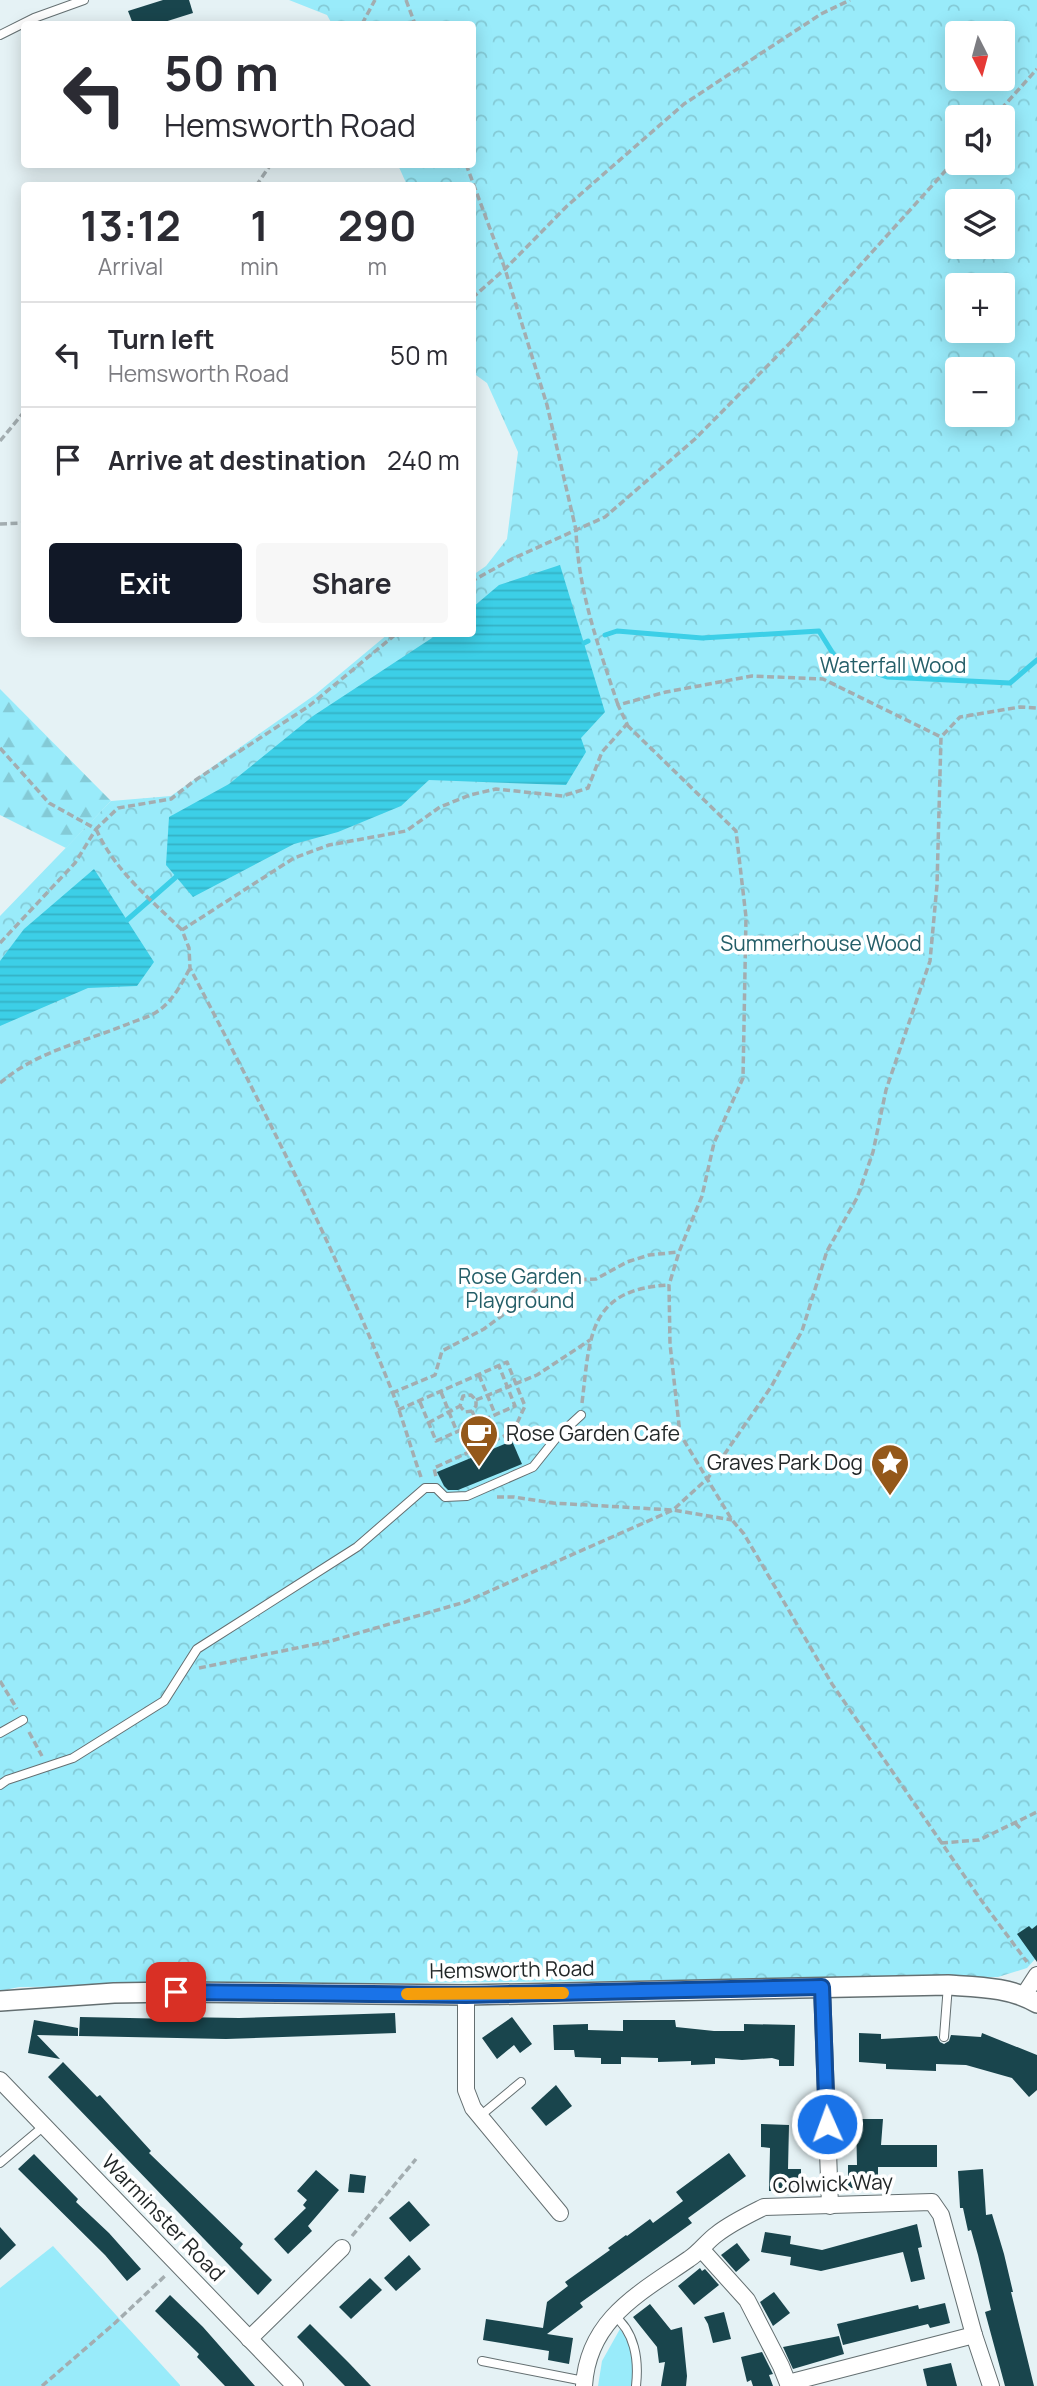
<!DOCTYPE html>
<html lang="en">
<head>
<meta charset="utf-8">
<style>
	body { margin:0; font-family:Manrope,sans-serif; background:#f7f7f7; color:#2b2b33; height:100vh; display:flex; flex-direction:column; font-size:26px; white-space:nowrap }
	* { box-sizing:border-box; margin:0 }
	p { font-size:23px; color:#7c7c81 }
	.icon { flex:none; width:38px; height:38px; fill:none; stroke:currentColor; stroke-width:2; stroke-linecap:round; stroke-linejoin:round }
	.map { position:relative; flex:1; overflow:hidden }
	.details { position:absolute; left:21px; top:182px; width:455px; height:455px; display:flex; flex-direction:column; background:#fff; border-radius:7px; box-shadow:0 4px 18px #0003 }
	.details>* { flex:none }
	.banner { position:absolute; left:21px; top:21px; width:455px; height:147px; border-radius:7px; box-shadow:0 4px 18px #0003; background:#fff; color:#2b2b33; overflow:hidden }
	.needle { width:46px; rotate:174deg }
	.buttons { position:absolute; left:945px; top:21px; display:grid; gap:14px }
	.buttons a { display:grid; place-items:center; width:70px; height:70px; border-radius:7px; background:#fff; box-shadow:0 4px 18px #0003; font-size:35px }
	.pin { position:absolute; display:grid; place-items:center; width:60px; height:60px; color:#fff; margin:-30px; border-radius:14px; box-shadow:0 4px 10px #0006 }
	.me { position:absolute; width:77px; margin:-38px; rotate:358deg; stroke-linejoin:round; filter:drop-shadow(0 0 5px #0008) }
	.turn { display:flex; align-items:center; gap:24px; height:147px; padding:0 28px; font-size:32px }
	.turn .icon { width:91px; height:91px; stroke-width:2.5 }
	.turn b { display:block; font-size:49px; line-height:60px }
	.eta { display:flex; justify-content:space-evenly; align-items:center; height:119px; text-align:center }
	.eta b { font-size:42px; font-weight:700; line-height:49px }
	.cta { display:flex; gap:14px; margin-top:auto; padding:14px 28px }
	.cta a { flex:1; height:80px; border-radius:7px; background:#111827; color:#fff; font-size:28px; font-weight:700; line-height:80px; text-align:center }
	.cta a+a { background:#f7f7f7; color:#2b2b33 }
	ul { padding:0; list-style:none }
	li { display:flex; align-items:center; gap:21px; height:105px; padding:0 28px; border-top:2px solid #e1e1e2 }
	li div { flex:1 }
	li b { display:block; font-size:26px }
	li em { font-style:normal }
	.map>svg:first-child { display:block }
	.green { fill:#99ebfa }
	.forest { fill:url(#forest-firs) }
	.park { fill:url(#park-crowns); fill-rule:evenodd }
	.water { fill:url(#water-rules) }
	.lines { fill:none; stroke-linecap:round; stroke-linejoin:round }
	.stream { stroke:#3ccfe7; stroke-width:5 }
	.building { fill:#19454d }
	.service-casing { stroke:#646f71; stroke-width:10 }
	.minor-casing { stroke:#646f71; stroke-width:18 }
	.tertiary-casing { stroke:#646f71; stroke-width:22 }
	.path { stroke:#a3adb0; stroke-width:3.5; stroke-dasharray:7 3.5; stroke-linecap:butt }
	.service { stroke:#fff; stroke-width:8 }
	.minor { stroke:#fff; stroke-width:16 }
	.tertiary { stroke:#fff; stroke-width:19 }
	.route-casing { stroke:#114b97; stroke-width:18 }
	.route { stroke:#1a73e8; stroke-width:12 }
	.slow { stroke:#f59e0b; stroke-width:12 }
	.labels { text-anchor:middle; stroke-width:7; stroke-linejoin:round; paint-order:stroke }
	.park-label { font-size:21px; fill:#245e68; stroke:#fff }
	.poi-label { font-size:21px; fill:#222728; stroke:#fff; text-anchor:start }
	.street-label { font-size:21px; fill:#222728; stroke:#fff }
</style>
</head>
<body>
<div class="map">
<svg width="1037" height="2386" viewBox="0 0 1037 2386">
	<defs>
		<pattern id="forest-firs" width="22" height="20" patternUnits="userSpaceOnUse" patternTransform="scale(1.75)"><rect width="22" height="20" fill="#99ebfa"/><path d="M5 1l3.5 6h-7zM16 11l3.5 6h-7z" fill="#84cad6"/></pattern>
		<pattern id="park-crowns" width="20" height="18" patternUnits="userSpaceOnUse" patternTransform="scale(1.75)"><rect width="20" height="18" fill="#99ebfa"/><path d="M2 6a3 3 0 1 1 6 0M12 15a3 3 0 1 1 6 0" fill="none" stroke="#84cad6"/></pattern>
		<pattern id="water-rules" width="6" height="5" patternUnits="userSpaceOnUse" patternTransform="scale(1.75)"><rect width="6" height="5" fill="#3ccfe7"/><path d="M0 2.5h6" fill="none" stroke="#34b2c6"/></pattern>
	</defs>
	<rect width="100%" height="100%" fill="#e5f2f5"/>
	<g class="green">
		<path d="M 53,2246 L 180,2385 L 180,2386 L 0,2386 L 0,2288 Z"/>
		<path d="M 620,2329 C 633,2346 634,2365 632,2386 L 598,2386 L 602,2361 Z"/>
	</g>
	<path class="forest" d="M 0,689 L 111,801 L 66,848 L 0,815 Z"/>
	<path class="park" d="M 289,0 L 1037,0 L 1037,1957 L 1027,1968 L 998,1977 L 19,1987 L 0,1991 L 0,916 L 111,801 L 171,796 L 316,694 L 388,634 L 472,634 L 473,575 L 486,566 L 507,539 L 518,452 L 487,383 L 473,373 L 472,186 L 407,185 L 398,165 L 472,164 L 472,24 L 332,24 L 327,15 ZM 957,33 L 1003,33 L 1003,79 L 957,79 ZM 957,117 L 1003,117 L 1003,163 L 957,163 ZM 957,201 L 1003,201 L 1003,247 L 957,247 ZM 957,285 L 1003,285 L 1003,331 L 957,331 ZM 957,369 L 1003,369 L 1003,415 L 957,415 Z"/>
	<g class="water">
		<path d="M 560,565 L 605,712 L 581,738 L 586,752 L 566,785 L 429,780 L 401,806 L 338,832 L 294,844 L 193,897 L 166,865 L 169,817 L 229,784 L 313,716 L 438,634 L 472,634 L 473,607 L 499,585 Z"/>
		<path d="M 94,869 L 154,962 L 137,986 L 88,988 L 0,1026 L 0,961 L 24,929 Z"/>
	</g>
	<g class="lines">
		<g class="stream">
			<path d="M 605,635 L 617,631 L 702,638 L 819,631 L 837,660 L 887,677 L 1010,683 L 1037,660"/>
			<path d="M 584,643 L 588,641"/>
			<path d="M 127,920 L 176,877"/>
		</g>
	</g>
	<g class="building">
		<path d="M 163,0 L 189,0 L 193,13 L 158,24 L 133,24 L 128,11 Z"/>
		<path d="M 512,1441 L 522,1464 L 458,1490 L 448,1490 L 444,1486 L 437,1472 Z"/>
		<path d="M 1037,1925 L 1037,1962 L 1017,1934 L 1029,1926 L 1032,1929 Z"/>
		<path d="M 395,2013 L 396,2033 L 226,2039 L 79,2036 L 80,2017 L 178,2019 L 178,2017 L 239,2018 Z"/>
		<path d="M 512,2017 L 532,2044 L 520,2053 L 514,2045 L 497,2059 L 482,2038 Z"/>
		<path d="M 34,2020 L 78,2028 L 78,2036 L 37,2035 L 60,2059 L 28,2053 Z"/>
		<path d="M 623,2020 L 675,2020 L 676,2027 L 714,2031 L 744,2031 L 744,2024 L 795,2025 L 794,2066 L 779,2066 L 779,2060 L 772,2058 L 742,2060 L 715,2058 L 715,2064 L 691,2065 L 691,2061 L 658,2062 L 658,2058 L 621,2057 L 621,2064 L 601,2064 L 601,2058 L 575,2057 L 574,2050 L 554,2050 L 553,2025 L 588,2024 L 588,2030 L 623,2031 Z"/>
		<path d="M 859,2033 L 881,2034 L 881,2039 L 937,2036 L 940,2042 L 944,2044 L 949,2041 L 951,2035 L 981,2037 L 982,2033 L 1037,2055 L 1037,2090 L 1029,2097 L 1012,2078 L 966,2065 L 936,2064 L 936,2071 L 886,2069 L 886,2064 L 859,2062 Z"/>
		<path d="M 63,2062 L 97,2097 L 100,2095 L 151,2151 L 149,2153 L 243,2244 L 240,2248 L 272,2280 L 258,2295 L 48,2077 Z"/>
		<path d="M 556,2085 L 572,2106 L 546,2126 L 531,2108 Z"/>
		<path d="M 856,2119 L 883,2119 L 881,2145 L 937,2145 L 937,2167 L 878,2167 L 878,2188 L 848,2188 L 848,2165 L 857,2165 Z"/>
		<path d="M 761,2124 L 789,2125 L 788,2169 L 801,2169 L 801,2191 L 769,2191 L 770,2148 L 761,2147 Z"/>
		<path d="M 729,2153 L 746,2176 L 688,2218 L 692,2223 L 580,2303 L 583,2307 L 547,2334 L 573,2338 L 569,2364 L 548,2360 L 549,2351 L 483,2340 L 486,2319 L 543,2328 L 547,2302 L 568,2286 L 565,2282 L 610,2250 L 608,2248 L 626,2235 L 627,2236 L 650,2219 L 653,2223 L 683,2201 L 676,2192 Z"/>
		<path d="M 34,2154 L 78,2199 L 76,2202 L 109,2233 L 141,2269 L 127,2281 L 105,2255 L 18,2169 Z"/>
		<path d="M 983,2169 L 986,2215 L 992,2214 L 1004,2254 L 1013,2292 L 1011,2292 L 1034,2386 L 1005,2386 L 985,2312 L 991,2310 L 978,2255 L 971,2230 L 968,2231 L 963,2208 L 960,2208 L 958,2171 Z"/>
		<path d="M 316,2170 L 339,2190 L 308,2226 L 312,2231 L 288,2254 L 274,2239 L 306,2208 L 303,2205 L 307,2200 L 297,2191 Z"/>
		<path d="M 350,2174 L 366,2176 L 364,2193 L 348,2192 Z"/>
		<path d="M 409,2201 L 430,2225 L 410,2242 L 389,2218 Z"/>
		<path d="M 917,2224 L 922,2247 L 918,2248 L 925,2279 L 911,2282 L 903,2252 L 821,2271 L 790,2265 L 791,2257 L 761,2252 L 765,2232 L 791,2236 L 790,2244 L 822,2250 Z"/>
		<path d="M 0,2227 L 16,2245 L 0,2260 Z"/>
		<path d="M 737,2243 L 750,2260 L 736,2272 L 721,2255 Z"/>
		<path d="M 409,2255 L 421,2269 L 396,2291 L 384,2278 Z"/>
		<path d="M 700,2268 L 702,2271 L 705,2269 L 719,2285 L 694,2305 L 678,2286 Z"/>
		<path d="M 370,2278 L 382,2290 L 351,2319 L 339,2307 Z"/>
		<path d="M 774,2292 L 790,2313 L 773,2326 L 760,2302 Z"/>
		<path d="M 170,2295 L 203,2327 L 255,2386 L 225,2386 L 197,2357 L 199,2354 L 155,2311 Z"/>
		<path d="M 945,2303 L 950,2323 L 930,2328 L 928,2324 L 843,2345 L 837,2324 L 918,2305 L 919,2309 Z"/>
		<path d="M 650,2304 L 671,2330 L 682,2327 L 687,2376 L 686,2386 L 661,2386 L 665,2362 L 659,2363 L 657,2347 L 633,2317 Z"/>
		<path d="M 724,2312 L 731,2339 L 713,2343 L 708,2324 L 704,2317 Z"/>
		<path d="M 310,2324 L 349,2363 L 371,2386 L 345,2386 L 297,2337 Z"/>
		<path d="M 839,2336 L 844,2354 L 793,2369 L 783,2347 Z"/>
		<path d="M 762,2352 L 773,2374 L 769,2375 L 773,2386 L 753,2386 L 751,2380 L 747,2382 L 741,2357 Z"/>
		<path d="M 951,2363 L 957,2386 L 927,2386 L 923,2369 Z"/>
	</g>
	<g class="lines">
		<defs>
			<g id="service">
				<path d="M 0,35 L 34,18 L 84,0"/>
				<path d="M 0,1733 L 23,1720"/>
				<path d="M 0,1785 L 7,1780 L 73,1758 L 164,1701 L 197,1649 L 357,1547 L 425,1488 L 436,1488 L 445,1497 L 467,1496 L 533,1467 L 557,1437 L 581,1415"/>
				<path d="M 944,2037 L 948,1985"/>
				<path d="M 480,2116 L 521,2082"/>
				<path d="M 0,2163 L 44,2126"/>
				<path d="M 613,2315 C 635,2331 639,2360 636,2386"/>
				<path d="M 482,2361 L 584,2381"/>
			</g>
			<g id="minor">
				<path d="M 822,1987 L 830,2206"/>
				<path d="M 466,1995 L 466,2090 L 473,2108 L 560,2213"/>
				<path d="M 1024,1995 L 1037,1975"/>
				<path d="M 0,2080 L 295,2386"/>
				<path d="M 702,2250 L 747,2300 L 781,2366 L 789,2386"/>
				<path d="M 249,2339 L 342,2248"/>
				<path d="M 788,2383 L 974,2335"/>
				<path d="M 584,2386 C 588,2319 640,2293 689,2259 C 700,2252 707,2241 717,2234 C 731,2223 748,2215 764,2207 L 932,2202 L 941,2215 L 974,2335 L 991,2386"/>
			</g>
			<path id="tertiary" d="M 0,2001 L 114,1993 L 176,1992 L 466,1995 L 948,1985 C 978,1987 1011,1987 1037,2003"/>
		</defs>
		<use href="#service" class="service-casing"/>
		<use href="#minor" class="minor-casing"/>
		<use href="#tertiary" class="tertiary-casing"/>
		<g class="path">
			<path d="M 406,0 L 415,24"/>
			<path d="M 362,24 L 375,0"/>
			<path d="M 994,117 L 1037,69"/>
			<path d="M 466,164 L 505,269 L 547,405 L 576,530 L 512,559 L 472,581"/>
			<path d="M 256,186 L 271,164"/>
			<path d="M 472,298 L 505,269 L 567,206 L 684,104 L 821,14 L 850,0"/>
			<path d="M 0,441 L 24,412"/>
			<path d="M 0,524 L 24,523"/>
			<path d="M 618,705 C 599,648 578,591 576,530 L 605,517 L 695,439 L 790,343 L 957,158"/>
			<path d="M 627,725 L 736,831 L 746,917 L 743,1078 L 714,1143 L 702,1196 L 679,1252 L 669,1285 L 670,1344 L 680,1434 L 732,1520 L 744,1534 L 832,1684 L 981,1900 L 1027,1962"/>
			<path d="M 0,748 L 49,803 L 96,829 L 118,808 L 171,799 L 194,781 L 309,706 L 396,634"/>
			<path d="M 96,829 C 115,871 149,898 182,930"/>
			<path d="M 0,943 L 75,863 L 96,829"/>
			<path d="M 0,1083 C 37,1051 84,1042 128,1024 C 137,1020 150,1017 158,1011 C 173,1001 182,983 190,968"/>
			<path d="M 479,1375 L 495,1414"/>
			<path d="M 441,1392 L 457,1432"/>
			<path d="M 392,1393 L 435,1375 L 442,1351 L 484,1329 L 549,1280 L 596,1279 L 627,1262 L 649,1255 L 679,1252"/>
			<path d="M 476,1400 L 537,1375 L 590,1340"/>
			<path d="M 420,1402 L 436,1441 L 515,1406 L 499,1366"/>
			<path d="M 582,1403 C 590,1338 587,1289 669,1285"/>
			<path d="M 398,1410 L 507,1362 L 525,1406 L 513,1432 L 434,1468 L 436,1477"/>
			<path d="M 472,1411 L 489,1450"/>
			<path d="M 428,1423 L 460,1406 L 463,1396 L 471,1395 L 476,1400 L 476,1406 L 472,1411 L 465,1412 L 460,1406"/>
			<path d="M 421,1477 C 411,1449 403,1419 392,1391 C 334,1246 262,1106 190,968 L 189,948 L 182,930 L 294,858 L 329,845 L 406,831 L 440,807 L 470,795 L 496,789 L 563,796 L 588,788 L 602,752 L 627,724 L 618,705 L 666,692 L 752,676 L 823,679 L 941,737"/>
			<path d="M 497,1497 L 514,1497 L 553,1503 L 673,1510 L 732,1520"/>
			<path d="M 199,1668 L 331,1641 L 465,1602 L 673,1510 L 708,1478 L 771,1387 L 802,1331 L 827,1251 L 857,1198 L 873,1152 L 886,1090 L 930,961 L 937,885 L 941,737 L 960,717 L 1020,707 L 1037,708"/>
			<path d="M 0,1681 L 17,1709"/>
			<path d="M 29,1732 L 42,1756"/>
			<path d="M 1015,1823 L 1021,1829"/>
			<path d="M 941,1843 L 979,1840 L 1037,1812"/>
			<path d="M 352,2236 L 416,2159"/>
			<path d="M 42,2386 L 115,2323 L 166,2275"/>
		</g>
		<use href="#service" class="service"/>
		<use href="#minor" class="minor"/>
		<use href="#tertiary" class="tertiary"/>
	</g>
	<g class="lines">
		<defs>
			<path id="route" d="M 176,1992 L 466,1995 L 822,1987 L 827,2124"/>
		</defs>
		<use href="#route" class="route-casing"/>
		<use href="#route" class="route"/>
		<path class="slow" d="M 407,1994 L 563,1993"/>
	</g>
	<defs>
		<symbol id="cafe-pin" viewBox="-11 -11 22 30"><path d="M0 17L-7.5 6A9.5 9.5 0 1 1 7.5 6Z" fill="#94581a" stroke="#fff"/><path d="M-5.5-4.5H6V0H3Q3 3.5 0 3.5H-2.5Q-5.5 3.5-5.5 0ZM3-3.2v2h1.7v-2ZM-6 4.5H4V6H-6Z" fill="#fff"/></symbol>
		<symbol id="sight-pin" viewBox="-11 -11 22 30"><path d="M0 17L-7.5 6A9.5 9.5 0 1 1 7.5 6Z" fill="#94581a" stroke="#fff"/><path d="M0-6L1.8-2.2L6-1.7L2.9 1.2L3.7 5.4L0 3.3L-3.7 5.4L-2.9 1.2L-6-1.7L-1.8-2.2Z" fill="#fff"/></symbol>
	</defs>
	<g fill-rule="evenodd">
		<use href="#cafe-pin" x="457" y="1412" width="44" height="60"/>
		<use href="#sight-pin" x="868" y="1441" width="44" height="60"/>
	</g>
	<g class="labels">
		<g class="park-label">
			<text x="893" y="673">Waterfall Wood</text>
			<text x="821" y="951">Summerhouse Wood</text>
			<text x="520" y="1284">Rose Garden<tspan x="520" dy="24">Playground</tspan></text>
		</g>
		<g class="poi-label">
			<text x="506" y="1441">Rose Garden Cafe</text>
			<text x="863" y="1470" text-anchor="end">Graves Park Dog</text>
		</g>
		<g class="street-label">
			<text transform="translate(512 1970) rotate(-1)" y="7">Hemsworth Road</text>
			<text transform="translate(833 2184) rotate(-2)" y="7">Colwick Way</text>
			<text transform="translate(163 2218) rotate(46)" y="7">Warminster Road</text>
		</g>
	</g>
</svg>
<div class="buttons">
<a><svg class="needle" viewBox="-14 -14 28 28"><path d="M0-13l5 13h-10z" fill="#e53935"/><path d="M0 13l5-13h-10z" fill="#7c7c81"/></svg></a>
<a><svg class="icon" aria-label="sound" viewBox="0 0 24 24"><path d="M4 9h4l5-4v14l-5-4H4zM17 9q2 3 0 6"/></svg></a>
<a><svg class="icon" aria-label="layers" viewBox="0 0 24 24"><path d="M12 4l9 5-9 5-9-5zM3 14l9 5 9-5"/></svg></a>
<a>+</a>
<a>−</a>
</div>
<div class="pin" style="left:176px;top:1992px;background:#d93025"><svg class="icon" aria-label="arrive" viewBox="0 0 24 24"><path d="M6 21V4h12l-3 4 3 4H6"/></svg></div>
<svg class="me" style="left:827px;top:2124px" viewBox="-20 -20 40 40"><circle r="17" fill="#1a73e8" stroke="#fff" stroke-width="3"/><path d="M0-11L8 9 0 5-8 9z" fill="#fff"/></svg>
<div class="banner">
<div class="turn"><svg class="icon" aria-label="left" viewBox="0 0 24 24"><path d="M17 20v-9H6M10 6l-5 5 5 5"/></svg><div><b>50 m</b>Hemsworth Road</div></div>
</div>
<section class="details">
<div class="eta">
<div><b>13:12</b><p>Arrival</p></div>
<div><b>1</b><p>min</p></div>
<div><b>290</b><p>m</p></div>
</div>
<ul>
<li><svg class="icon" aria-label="left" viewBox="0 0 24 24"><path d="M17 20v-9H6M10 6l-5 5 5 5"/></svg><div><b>Turn left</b><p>Hemsworth Road</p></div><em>50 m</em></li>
<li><svg class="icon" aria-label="arrive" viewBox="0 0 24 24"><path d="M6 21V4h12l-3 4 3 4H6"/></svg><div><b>Arrive at destination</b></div><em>240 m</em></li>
</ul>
<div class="cta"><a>Exit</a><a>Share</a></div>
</section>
</div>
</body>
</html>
